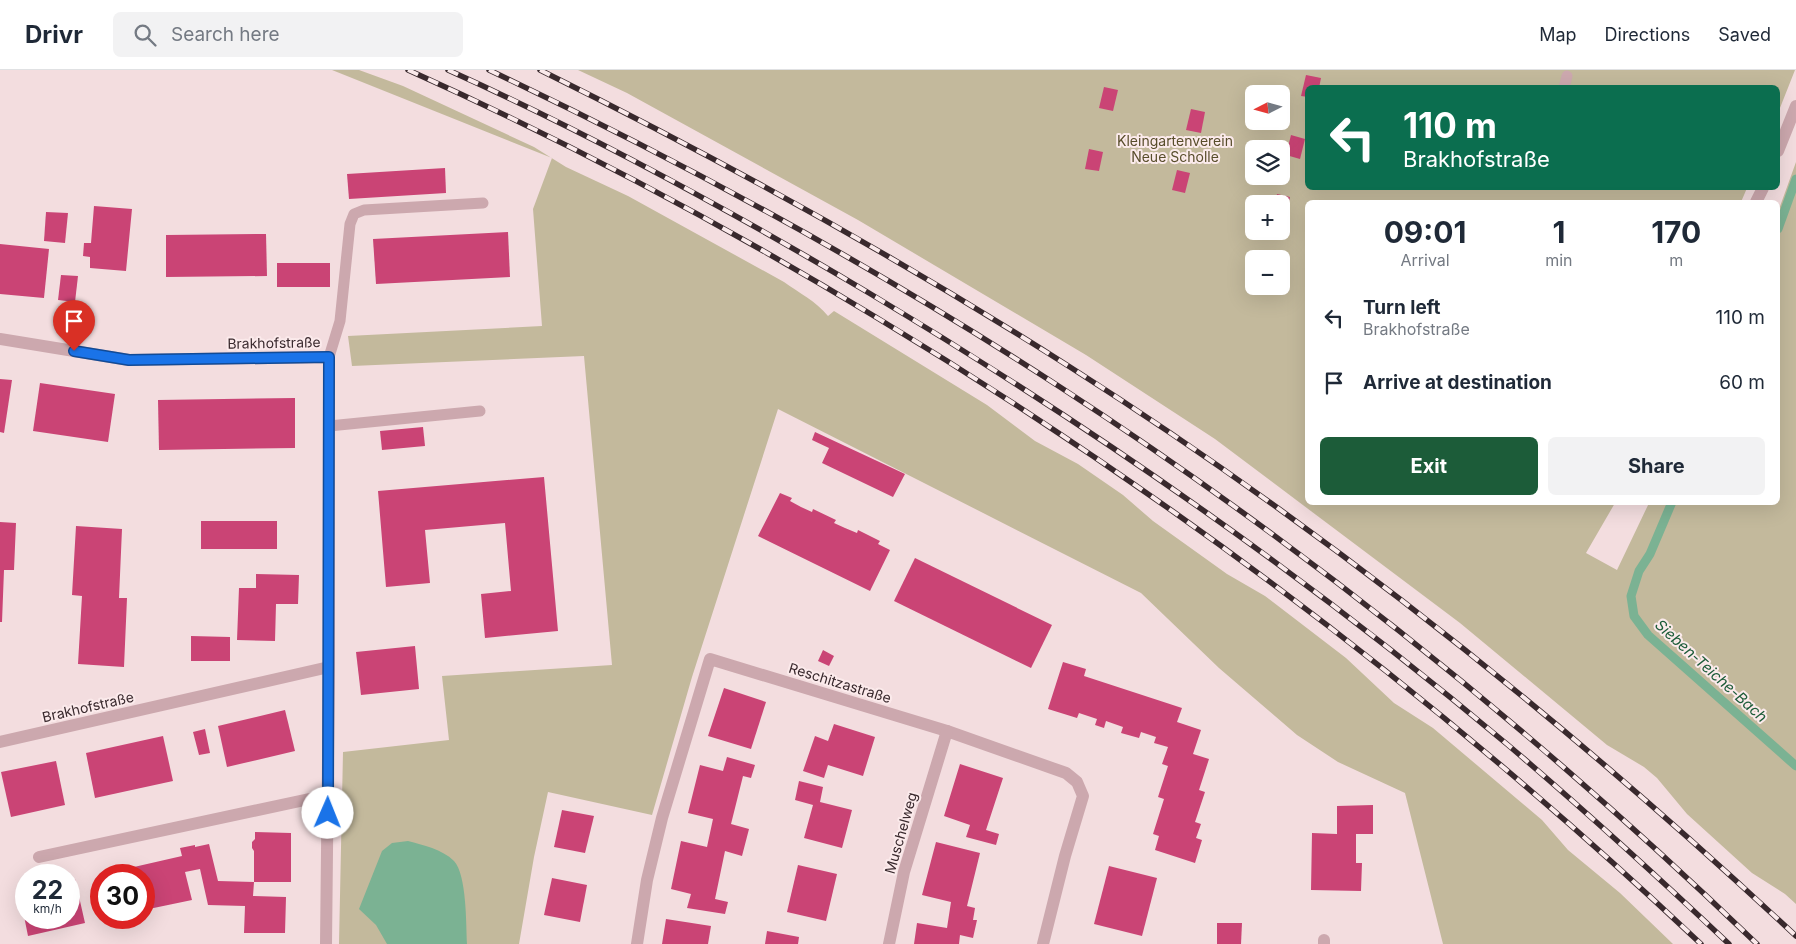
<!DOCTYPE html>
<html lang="en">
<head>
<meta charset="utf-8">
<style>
	body { margin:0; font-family:Inter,sans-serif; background:#f2f2f3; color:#1f2937; height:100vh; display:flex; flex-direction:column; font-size:19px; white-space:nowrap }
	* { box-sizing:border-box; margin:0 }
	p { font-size:16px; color:#747a83 }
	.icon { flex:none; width:28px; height:28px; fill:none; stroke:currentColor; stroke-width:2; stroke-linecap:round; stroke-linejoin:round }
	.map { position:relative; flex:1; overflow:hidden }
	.drawer { position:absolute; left:1305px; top:130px; width:475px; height:305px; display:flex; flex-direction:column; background:#fff; border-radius:8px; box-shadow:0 5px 20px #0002 }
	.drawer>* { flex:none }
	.guide { position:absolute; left:1305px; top:15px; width:475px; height:105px; border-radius:8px; box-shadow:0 5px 20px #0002; background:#0b6e4f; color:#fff; overflow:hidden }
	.needle { width:32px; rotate:264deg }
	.fabs { position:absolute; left:1245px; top:15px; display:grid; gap:10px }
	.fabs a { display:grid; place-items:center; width:45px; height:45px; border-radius:8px; background:#fff; box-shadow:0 5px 20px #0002; font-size:25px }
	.speed { position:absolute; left:15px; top:794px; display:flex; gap:10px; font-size:25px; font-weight:700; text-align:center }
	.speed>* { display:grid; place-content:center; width:65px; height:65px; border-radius:50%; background:#fff; box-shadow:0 5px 20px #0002; line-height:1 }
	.speed small { font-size:12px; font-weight:400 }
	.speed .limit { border:8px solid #d22; background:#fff; color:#111 }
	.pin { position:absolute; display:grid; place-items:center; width:42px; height:42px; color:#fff; margin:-51px -21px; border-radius:50% 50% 50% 0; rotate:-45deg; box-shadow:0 0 5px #0007 }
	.pin .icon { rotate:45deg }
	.me { position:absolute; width:55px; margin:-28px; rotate:1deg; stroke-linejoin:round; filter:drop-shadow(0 0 4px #0008) }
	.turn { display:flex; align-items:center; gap:18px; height:105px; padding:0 15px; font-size:22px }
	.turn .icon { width:65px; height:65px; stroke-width:2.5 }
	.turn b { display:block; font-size:35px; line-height:42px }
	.eta { display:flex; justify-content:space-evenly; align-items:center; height:85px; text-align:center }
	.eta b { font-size:30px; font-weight:700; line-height:35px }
	.button { display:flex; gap:10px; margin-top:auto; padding:10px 15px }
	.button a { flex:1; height:58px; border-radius:8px; background:#1c5c39; color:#fff; font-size:20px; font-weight:700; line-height:58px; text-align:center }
	.button a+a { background:#f2f2f3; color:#1f2937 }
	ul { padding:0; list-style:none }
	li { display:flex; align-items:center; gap:15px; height:65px; padding:0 15px }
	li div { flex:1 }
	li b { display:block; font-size:19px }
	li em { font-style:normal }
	header { display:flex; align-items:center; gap:30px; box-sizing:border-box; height:70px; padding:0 25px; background:#fff; border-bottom:1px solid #e0e1e3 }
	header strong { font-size:24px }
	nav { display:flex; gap:28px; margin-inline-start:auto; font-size:18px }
	.search { width:350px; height:45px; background:#f2f2f3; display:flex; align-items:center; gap:12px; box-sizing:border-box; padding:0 18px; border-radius:8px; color:#747a83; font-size:19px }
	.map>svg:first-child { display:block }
	.green { fill:#c3b99c; fill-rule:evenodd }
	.water { fill:#7bb293 }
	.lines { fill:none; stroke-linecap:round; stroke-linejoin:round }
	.stream { stroke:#7bb293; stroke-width:9 }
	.building { fill:#ca4475 }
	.service { stroke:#cca8ae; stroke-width:11 }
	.minor { stroke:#cca8ae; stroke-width:12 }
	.rail-casing { stroke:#39292d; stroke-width:5.5 }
	.rail { stroke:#fbeaeb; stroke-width:4; stroke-dasharray:11; stroke-linecap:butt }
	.route-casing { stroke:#114b97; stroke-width:12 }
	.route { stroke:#1a73e8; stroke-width:9 }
	.labels { text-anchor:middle; stroke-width:4; stroke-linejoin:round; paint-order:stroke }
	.park-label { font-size:14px; fill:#584d2b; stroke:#fbeaeb }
	.street-label { font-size:14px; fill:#39292d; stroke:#fbeaeb }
	.water-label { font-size:15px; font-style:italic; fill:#1c5c39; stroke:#fbeaeb }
</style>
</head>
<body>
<header>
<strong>Drivr</strong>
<div class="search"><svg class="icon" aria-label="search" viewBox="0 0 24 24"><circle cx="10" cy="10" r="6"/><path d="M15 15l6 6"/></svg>Search here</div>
<nav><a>Map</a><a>Directions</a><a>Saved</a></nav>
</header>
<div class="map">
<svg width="1796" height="874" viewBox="0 0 1796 874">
	<rect width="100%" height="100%" fill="#f3dddf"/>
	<g class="green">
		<path d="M 332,0 L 359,0 L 403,16 L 534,77 L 566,97 L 628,126 L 784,212 C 799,223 816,231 828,246 L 834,241 L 987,335 L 1035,371 L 1078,394 L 1123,425 L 1153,451 L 1227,504 L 1265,526 L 1346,588 L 1394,633 L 1433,658 L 1542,750 L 1568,780 L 1620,823 L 1673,874 L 1443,874 L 1405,723 L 1338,692 L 1297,665 L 1219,598 L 1141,523 L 778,339 L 692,607 L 652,745 L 548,722 L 534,787 L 519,874 L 339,874 L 343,682 L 449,670 L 442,606 L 612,595 L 584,286 L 352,296 L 348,266 L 542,256 L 533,139 L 552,88 Z"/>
		<path d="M 578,0 L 1795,0 L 1778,43 L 1778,18 L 1308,18 L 1308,118 L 1747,118 L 1741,132 L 1308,132 L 1308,432 L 1615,433 L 1586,483 L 1617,500 L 1649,433 L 1778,432 L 1778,142 L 1796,92 L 1796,834 L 1785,824 L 1752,803 L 1687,744 L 1657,708 L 1644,697 L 1607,675 L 1460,553 L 1215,369 L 1086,285 L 858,150 L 627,23 ZM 1254,24 L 1281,24 L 1281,51 L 1254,51 ZM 1254,79 L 1281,79 L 1281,106 L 1254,106 ZM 1254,134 L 1281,134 L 1281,161 L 1254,161 ZM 1254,189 L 1281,189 L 1281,216 L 1254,216 Z"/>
	</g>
	<path class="water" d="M 408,771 C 423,775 442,779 454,791 C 467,805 466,855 467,874 L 387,874 L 376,855 L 359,839 L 382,781 L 392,773 Z"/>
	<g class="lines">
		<g class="stream">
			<path d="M 1778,159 L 1796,109"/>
			<path d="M 1672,432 L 1650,484 L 1639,501 L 1631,526 L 1634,546 L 1648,565 L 1796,696"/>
		</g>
	</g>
	<g class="building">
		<path d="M 1306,5 L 1321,8 L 1319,18 L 1308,18 L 1308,27 L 1301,26 Z"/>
		<path d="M 1104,17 L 1118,20 L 1113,41 L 1099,38 Z"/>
		<path d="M 1191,39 L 1205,42 L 1201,63 L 1186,60 Z"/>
		<path d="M 1291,65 L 1305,69 L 1300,89 L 1286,85 Z"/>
		<path d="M 1089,79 L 1103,82 L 1099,101 L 1085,99 Z"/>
		<path d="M 445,98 L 446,123 L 349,129 L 347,104 Z"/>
		<path d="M 1177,100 L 1190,103 L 1185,123 L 1172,120 Z"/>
		<path d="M 1277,124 L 1290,127 L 1285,149 L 1281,148 L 1281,134 L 1275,134 Z"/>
		<path d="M 94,136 L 132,139 L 126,201 L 90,198 L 90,187 L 83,186 L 84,173 L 91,173 Z"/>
		<path d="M 46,142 L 68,143 L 65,173 L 44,171 Z"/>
		<path d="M 508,162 L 510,207 L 376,214 L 373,169 Z"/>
		<path d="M 266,164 L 267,206 L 166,207 L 166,165 Z"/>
		<path d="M 0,174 L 49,179 L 44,228 L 0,224 Z"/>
		<rect x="277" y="193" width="53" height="24"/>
		<path d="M 61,205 L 78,206 L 75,232 L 58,230 Z"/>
		<path d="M 0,309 L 12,310 L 4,363 L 0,362 Z"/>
		<path d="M 40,313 L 115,324 L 108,372 L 33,361 Z"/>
		<path d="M 295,328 L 295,378 L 159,380 L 158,330 Z"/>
		<path d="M 423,357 L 425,376 L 382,380 L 380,361 Z"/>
		<path d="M 815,362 L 905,404 L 893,427 L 822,393 L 829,378 L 812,370 Z"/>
		<path d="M 544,407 L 558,561 L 485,568 L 481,524 L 511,521 L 505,453 L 425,460 L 430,513 L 386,517 L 378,421 Z"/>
		<path d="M 780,423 L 792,428 L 790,431 L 801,437 L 812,442 L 813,439 L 836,450 L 834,453 L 845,458 L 857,463 L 858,460 L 880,471 L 878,474 L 890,480 L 870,521 L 758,466 Z"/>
		<rect x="201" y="451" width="76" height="28"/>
		<path d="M 0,452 L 16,453 L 14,500 L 4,500 L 2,552 L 0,552 Z"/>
		<path d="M 76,456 L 122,459 L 119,528 L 127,528 L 124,597 L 78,594 L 82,526 L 72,525 Z"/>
		<path d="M 915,488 L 1052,555 L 1031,598 L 894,531 Z"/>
		<path d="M 256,504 L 299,505 L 298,534 L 276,534 L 275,571 L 237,570 L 239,518 L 256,518 Z"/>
		<path d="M 191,566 L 230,567 L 230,591 L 191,591 Z"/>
		<path d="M 415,576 L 419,619 L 361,625 L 356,582 Z"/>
		<path d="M 823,580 L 834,586 L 829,596 L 818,591 Z"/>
		<path d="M 1063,592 L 1086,599 L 1084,606 L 1182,638 L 1177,652 L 1201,660 L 1193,684 L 1209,689 L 1199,720 L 1205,722 L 1195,752 L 1201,754 L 1196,768 L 1202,770 L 1195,793 L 1155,780 L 1159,766 L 1153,764 L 1164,729 L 1158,727 L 1168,696 L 1162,694 L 1168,677 L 1154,673 L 1156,667 L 1141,662 L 1139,668 L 1121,663 L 1123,657 L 1106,651 L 1104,658 L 1095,655 L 1097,649 L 1079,643 L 1077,648 L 1048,639 Z"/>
		<path d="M 724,618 L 766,632 L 751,679 L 708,666 Z"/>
		<path d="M 285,640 L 295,681 L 227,697 L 218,656 Z"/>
		<path d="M 834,654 L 875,667 L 863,706 L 828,695 L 824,708 L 803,701 L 815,666 L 828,671 Z"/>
		<path d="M 205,659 L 210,683 L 199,685 L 193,662 Z"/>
		<path d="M 163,666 L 173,711 L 95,728 L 86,683 Z"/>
		<path d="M 727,687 L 755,695 L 751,708 L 743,706 L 731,754 L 749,759 L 742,786 L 725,781 L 715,829 L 728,832 L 725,844 L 687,838 L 691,824 L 671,819 L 681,771 L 707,777 L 713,749 L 688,743 L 700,695 L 723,701 Z"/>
		<path d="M 56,691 L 65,735 L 11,747 L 1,702 Z"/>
		<path d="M 960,694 L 1003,708 L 986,760 L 999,764 L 996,775 L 966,767 L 970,755 L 944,746 Z"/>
		<path d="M 799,711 L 823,717 L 820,732 L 852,740 L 842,778 L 804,768 L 813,735 L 795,730 Z"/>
		<path d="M 1373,735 L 1373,764 L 1356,764 L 1356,793 L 1362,793 L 1361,821 L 1311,820 L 1312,763 L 1337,764 L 1337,736 Z"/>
		<path d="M 562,740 L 594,746 L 585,783 L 554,777 Z"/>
		<path d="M 255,762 L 291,763 L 291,812 L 254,812 L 254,781 L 252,778 L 252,772 L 255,769 Z"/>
		<path d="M 936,772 L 980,783 L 967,836 L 975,838 L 973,850 L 977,850 L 973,868 L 960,865 L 959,874 L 914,874 L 917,853 L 947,858 L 951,832 L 922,825 Z"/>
		<path d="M 209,774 L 218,811 L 254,812 L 253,826 L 286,827 L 285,863 L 244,863 L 245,836 L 208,835 L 200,799 L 185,802 L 192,830 L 144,840 L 144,805 L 99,805 L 182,786 L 180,778 L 195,775 L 195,777 Z"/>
		<path d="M 798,795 L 837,804 L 826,851 L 787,842 Z"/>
		<path d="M 1109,796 L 1157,808 L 1142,866 L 1094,854 Z"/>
		<path d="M 552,808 L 587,815 L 580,852 L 544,845 Z"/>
		<path d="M 75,809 L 85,853 L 28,866 L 19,821 L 26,820 L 26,848 L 69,848 L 69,811 Z"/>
		<path d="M 666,849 L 711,856 L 708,874 L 662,874 Z"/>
		<path d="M 1217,853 L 1242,853 L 1241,874 L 1217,874 Z"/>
		<path d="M 767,861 L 799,867 L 798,874 L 765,874 Z"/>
	</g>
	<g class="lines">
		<g class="service">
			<path d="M 1564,18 L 1567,6"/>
			<path d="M 329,287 L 340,251 L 350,154 L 354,144 L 364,140 L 483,133"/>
			<path d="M 329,356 L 480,341"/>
		</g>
		<g class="minor">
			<path d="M 1778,81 L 1796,36"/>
			<path d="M 1756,132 L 1763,118"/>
			<path d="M 0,269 L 129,290 L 329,287 L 329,597 L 326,874"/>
			<path d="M 0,672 L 329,597"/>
			<path d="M 39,787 L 328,725"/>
			<path d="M 637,874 L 647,810 L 662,748 L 710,589 L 947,661 L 1066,703 L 1077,712 L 1083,726 L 1065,786 L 1043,874"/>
			<path d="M 889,874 L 904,802 L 947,661"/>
			<path d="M 1324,874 L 1324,870"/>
		</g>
		<defs>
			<g id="rail">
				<path d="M 408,0 C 569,72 724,155 874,246 C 1171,425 1449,636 1701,874"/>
				<path d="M 448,0 C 593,65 733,142 869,223 C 1093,357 1308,507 1508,675 C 1583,739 1657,806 1729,874"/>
				<path d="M 489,0 C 686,93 877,198 1060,317 C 1309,479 1542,667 1757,874"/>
				<path d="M 540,0 C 722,90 899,188 1070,297 C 1329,462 1572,657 1796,866"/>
			</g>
		</defs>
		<use href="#rail" class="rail-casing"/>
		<use href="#rail" class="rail"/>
	</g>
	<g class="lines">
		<defs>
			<path id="route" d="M 74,281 L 129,290 L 329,287 L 328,743"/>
		</defs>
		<use href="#route" class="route-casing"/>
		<use href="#route" class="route"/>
	</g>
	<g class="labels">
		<g class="park-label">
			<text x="1175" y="76">Kleingartenverein<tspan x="1175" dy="16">Neue Scholle</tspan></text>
		</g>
		<g class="street-label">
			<text transform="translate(274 273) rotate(-1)" y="5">Brakhofstraße</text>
			<text transform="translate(840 613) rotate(17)" y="5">Reschitzastraße</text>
			<text transform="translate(88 637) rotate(-13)" y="5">Brakhofstraße</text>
			<text transform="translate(901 763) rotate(-74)" y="5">Muschelweg</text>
		</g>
		<g class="water-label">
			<text transform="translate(1711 601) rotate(42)" y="5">Sieben-Teiche-Bach</text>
		</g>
	</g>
</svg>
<div class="fabs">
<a><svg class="needle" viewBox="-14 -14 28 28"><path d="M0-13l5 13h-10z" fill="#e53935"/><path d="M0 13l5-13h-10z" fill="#747a83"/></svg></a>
<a><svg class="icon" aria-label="layers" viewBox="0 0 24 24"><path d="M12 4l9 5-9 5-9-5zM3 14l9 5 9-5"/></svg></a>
<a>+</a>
<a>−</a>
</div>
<div class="speed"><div>22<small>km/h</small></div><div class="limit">30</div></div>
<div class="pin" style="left:74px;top:281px;background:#d93025"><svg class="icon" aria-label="arrive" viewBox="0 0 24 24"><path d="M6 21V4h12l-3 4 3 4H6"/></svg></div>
<svg class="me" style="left:328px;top:743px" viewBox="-20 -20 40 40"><circle r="19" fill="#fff"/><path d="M0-13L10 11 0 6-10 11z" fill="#1a73e8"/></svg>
<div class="guide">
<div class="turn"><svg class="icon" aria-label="left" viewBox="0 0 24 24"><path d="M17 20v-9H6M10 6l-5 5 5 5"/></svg><div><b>110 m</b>Brakhofstraße</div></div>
</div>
<section class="drawer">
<div class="eta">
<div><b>09:01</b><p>Arrival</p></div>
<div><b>1</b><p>min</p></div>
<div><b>170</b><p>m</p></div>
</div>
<ul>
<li><svg class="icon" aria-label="left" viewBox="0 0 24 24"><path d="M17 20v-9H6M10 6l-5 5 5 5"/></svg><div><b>Turn left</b><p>Brakhofstraße</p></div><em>110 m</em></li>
<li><svg class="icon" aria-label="arrive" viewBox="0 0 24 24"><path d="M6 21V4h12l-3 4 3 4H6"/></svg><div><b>Arrive at destination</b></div><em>60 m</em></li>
</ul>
<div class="button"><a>Exit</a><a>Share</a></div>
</section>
</div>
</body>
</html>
